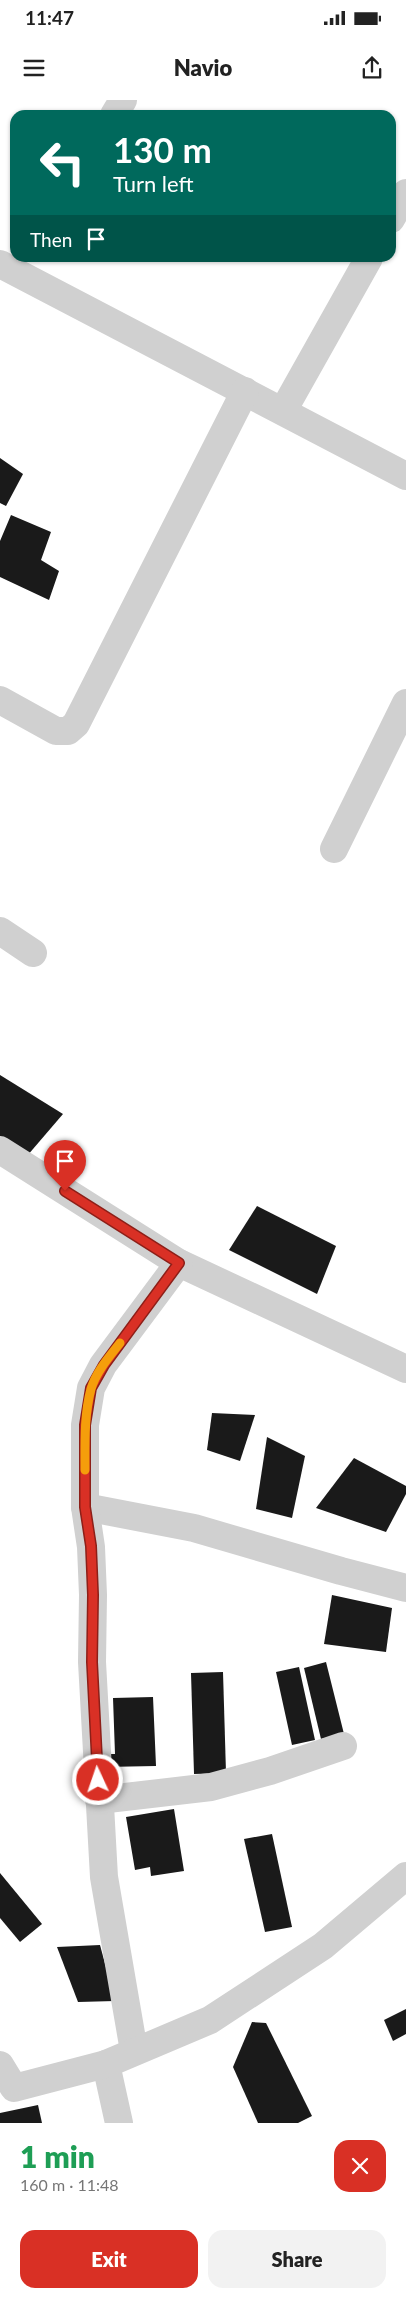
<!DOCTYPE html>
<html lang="en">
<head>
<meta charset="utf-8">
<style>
	body { margin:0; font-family:Lato,sans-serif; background:#f2f2f2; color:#222; height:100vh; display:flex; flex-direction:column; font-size:19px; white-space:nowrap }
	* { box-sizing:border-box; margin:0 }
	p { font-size:16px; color:#767676 }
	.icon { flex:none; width:28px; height:28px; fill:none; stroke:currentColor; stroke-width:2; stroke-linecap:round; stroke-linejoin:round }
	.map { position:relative; height:2023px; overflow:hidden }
	.side { display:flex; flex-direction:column; background:#fff; flex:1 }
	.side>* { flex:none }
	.banner { position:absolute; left:10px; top:10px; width:386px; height:152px; border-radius:15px; box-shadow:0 1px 4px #0004; background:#00695c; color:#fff; overflow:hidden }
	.pin { position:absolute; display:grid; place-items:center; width:42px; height:42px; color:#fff; margin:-51px -21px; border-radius:50% 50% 50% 0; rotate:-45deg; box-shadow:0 0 5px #0007 }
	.pin .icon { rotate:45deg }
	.me { position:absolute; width:55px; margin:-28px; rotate:357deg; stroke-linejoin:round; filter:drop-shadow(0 0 4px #0008) }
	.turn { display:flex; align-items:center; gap:18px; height:105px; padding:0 20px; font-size:22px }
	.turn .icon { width:65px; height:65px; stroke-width:2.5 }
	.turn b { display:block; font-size:35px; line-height:42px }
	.then { display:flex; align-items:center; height:48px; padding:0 20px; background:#0003; gap:10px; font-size:19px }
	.round { display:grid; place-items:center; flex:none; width:52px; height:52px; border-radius:15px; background:#f2f2f2 }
	.headline { display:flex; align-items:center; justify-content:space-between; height:85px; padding:0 20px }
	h1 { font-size:30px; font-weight:800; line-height:38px; color:#1e9e55 }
	.primary-button { display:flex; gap:10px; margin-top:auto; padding:10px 20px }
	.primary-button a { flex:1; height:58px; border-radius:15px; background:#d93025; color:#fff; font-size:20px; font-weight:800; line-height:58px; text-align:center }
	.primary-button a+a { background:#f2f2f2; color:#222 }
	.status { display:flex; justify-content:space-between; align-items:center; height:35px; padding:0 25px; background:#fff; direction:ltr }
	.status svg { height:14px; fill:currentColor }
	header { display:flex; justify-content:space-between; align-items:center; height:65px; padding:0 20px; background:#fff; font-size:22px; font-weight:800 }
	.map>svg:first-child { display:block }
	.building { fill:#1a1a1a }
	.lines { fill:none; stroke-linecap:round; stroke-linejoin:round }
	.street { stroke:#d0d0d0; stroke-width:28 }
	.route-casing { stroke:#8d1f18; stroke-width:12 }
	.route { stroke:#d93025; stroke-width:9 }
	.slow { stroke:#f59e0b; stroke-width:9 }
</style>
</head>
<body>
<div class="status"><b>11:47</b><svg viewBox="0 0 49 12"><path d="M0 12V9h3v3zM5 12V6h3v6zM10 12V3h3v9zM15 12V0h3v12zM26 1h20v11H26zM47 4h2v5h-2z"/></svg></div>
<header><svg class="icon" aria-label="menu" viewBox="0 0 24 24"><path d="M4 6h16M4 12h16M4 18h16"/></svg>Navio<svg class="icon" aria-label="share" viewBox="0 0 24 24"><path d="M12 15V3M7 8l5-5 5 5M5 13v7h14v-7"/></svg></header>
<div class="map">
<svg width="406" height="2023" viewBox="0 0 406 2023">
	<rect width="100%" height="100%" fill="#fff"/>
	<g class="building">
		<path d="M 0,358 L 23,374 L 6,406 L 0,403 Z"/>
		<path d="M 11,415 L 51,432 L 41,460 L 59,471 L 49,500 L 0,477 L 0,441 Z"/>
		<path d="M 0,975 L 63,1014 L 27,1056 L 0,1036 Z"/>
		<path d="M 257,1106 L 336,1146 L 317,1194 L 229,1150 Z"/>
		<path d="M 212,1313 L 255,1315 L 240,1361 L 207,1350 Z"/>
		<path d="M 267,1337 L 305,1356 L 292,1418 L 256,1409 Z"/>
		<path d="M 354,1358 L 406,1386 L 406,1394 L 386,1432 L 316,1408 Z"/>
		<path d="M 332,1495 L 392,1508 L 386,1552 L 324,1544 Z"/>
		<path d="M 326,1562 L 344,1634 L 321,1639 L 304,1568 Z"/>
		<path d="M 299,1567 L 315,1640 L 292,1645 L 276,1572 Z"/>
		<path d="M 223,1572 L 226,1673 L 194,1674 L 191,1573 Z"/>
		<path d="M 153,1597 L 156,1666 L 104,1667 L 104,1654 L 115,1654 L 113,1598 Z"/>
		<path d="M 174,1709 L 184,1771 L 151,1776 L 150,1767 L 135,1770 L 126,1717 Z"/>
		<path d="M 272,1734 L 292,1827 L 265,1832 L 244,1739 Z"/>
		<path d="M 0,1773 L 42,1824 L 20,1842 L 0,1818 Z"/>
		<path d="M 100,1845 L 115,1901 L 78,1902 L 57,1847 Z"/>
		<path d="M 406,1909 L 406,1934 L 393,1941 L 384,1920 Z"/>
		<path d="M 252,1922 L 266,1923 L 312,2016 L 298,2023 L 258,2023 L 233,1967 Z"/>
		<path d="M 38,2005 L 42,2023 L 0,2023 L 0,2013 Z"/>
	</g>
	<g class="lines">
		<g class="street">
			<path d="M 114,15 L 123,0"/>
			<path d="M 391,119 L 406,93"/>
			<path d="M 0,164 L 406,376"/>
			<path d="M 283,311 L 369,158"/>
			<path d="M 0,600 L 56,631 L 68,631 L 76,624 L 245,291"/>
			<path d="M 334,749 L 406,603"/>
			<path d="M 0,831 L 33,853"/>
			<path d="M 0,1050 L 179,1163 L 406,1269"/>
			<path d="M 85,1407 L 194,1428 L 341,1471 L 406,1488"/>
			<path d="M 99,1700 L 211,1687 L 270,1671 L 343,1646"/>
			<path d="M 134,1951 L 104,1777 L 92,1562 L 93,1495 L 91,1447 L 85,1407 L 85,1325 L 91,1288 L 103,1265 L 179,1163"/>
			<path d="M 106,1964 L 119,2023"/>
			<path d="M 0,1965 L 14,1988 L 106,1964 L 210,1920 L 323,1846 L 406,1776"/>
		</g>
	</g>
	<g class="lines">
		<defs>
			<path id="route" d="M 65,1091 L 179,1163 L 104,1265 L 91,1288 L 85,1325 L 85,1407 L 91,1446 L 93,1495 L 92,1562 L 98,1680"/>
		</defs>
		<use href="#route" class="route-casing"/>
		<use href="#route" class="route"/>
		<path class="slow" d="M 85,1370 C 85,1343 84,1315 91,1289 C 96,1272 109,1257 120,1243"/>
	</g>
</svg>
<div class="pin" style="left:65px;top:1091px;background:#d93025"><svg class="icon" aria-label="arrive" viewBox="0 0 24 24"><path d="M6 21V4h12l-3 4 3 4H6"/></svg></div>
<svg class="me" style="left:98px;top:1680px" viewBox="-20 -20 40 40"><circle r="17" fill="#d93025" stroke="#fff" stroke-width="3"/><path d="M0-11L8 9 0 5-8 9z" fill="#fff"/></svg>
<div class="banner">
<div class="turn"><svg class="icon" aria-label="left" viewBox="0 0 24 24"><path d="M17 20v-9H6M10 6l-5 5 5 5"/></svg><div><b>130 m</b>Turn left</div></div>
<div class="then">Then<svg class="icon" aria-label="arrive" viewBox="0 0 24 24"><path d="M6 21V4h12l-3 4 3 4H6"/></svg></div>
</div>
</div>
<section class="side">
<div class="headline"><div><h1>1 min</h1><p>160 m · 11:48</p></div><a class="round" style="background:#d93025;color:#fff"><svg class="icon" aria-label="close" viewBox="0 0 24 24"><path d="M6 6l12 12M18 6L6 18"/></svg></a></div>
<div class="primary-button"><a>Exit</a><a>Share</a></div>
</section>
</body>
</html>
